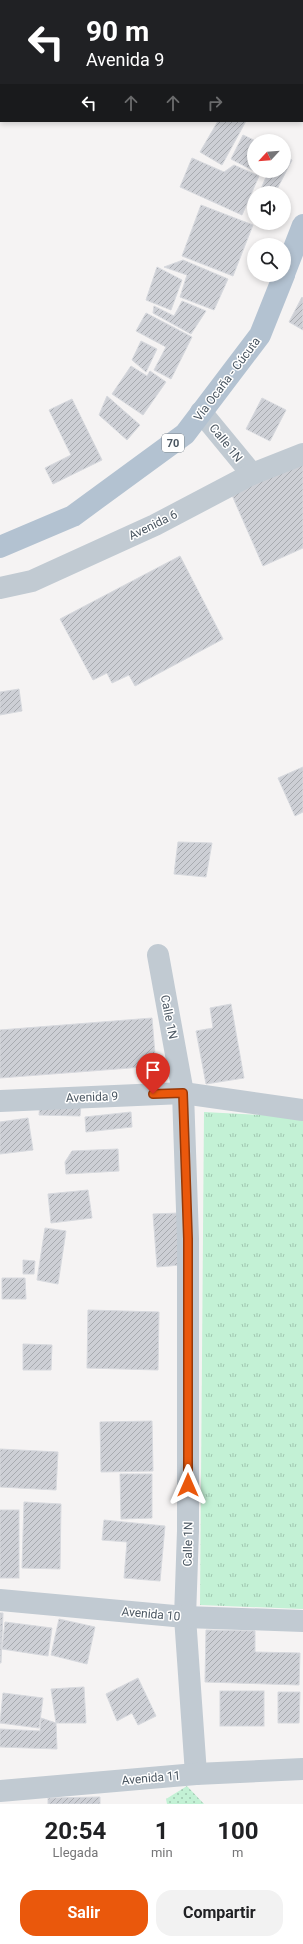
<!DOCTYPE html>
<html lang="es">
<head>
<meta charset="utf-8">
<style>
	body { margin:0; font-family:Roboto,sans-serif; background:#f2f2f2; color:#202124; height:100vh; display:flex; flex-direction:column; font-size:15px; white-space:nowrap }
	* { box-sizing:border-box; margin:0 }
	p { font-size:13px; color:#757577 }
	.icon { flex:none; width:22px; height:22px; fill:none; stroke:currentColor; stroke-width:2; stroke-linecap:round; stroke-linejoin:round }
	.map { position:relative; height:1804px; overflow:hidden }
	.panel { display:flex; flex-direction:column; background:#fff; flex:1 }
	.panel>* { flex:none }
	.hud { position:absolute; left:0px; top:0px; width:303px; height:122px; box-shadow:0 2px 6px #0003; background:#202124; color:#fff; overflow:hidden }
	.needle { width:26px; rotate:244deg }
	.fabs { position:absolute; left:247px; top:134px; display:grid; gap:8px }
	.fabs a { display:grid; place-items:center; width:44px; height:44px; border-radius:50%; background:#fff; box-shadow:0 2px 6px #0003; font-size:20px }
	.pin { position:absolute; display:grid; place-items:center; width:34px; height:34px; color:#fff; margin:-41px -17px; border-radius:50% 50% 50% 0; rotate:-45deg; box-shadow:0 0 4px #0007 }
	.pin .icon { rotate:45deg }
	.me { position:absolute; width:44px; margin:-22px; rotate:0deg; stroke-linejoin:round; filter:drop-shadow(0 0 3px #0008) }
	.turn { display:flex; align-items:center; gap:14px; height:84px; padding:0 20px; font-size:18px }
	.turn .icon { width:52px; height:52px; stroke-width:2.5 }
	.turn b { display:block; font-size:28px; line-height:34px }
	.lanes { display:flex; align-items:center; height:38px; padding:0 20px; background:#0003; justify-content:center; gap:20px; direction:ltr }
	.lanes .off { opacity:.35 }
	.eta { display:flex; justify-content:space-evenly; align-items:center; height:68px; text-align:center }
	.eta b { font-size:24px; font-weight:700; line-height:28px }
	.primary-button { display:flex; gap:8px; margin-top:auto; padding:8px 20px }
	.primary-button a { flex:1; height:46px; border-radius:16px; background:#ea580c; color:#fff; font-size:16px; font-weight:700; line-height:46px; text-align:center }
	.primary-button a+a { background:#f2f2f2; color:#202124 }
	.map>svg:first-child { display:block }
	.grass { fill:url(#grass-tufts) }
	.park { fill:url(#park-dots) }
	.building { fill:url(#building-hatch); stroke:#d7d9de }
	.lines { fill:none; stroke-linecap:round; stroke-linejoin:round }
	.street { stroke:#c1cad2; stroke-width:22 }
	.primary { stroke:#b3c2d1; stroke-width:22 }
	.route-casing { stroke:#983908; stroke-width:10 }
	.route { stroke:#ea580c; stroke-width:7 }
	.labels { text-anchor:middle; stroke-width:3; stroke-linejoin:round; paint-order:stroke }
	.shield { fill:#fff; stroke:#808990; stroke-width:1 }
	.shield-label { font-size:11px; font-weight:bold; fill:#4a5661 }
	.street-label { font-size:12px; fill:#4a5661; stroke:#fff }
</style>
</head>
<body>
<div class="map">
<svg width="303" height="1804" viewBox="0 0 303 1804">
	<defs>
		<pattern id="grass-tufts" width="24" height="20" patternUnits="userSpaceOnUse"><rect width="24" height="20" fill="#c3f1d5"/><path d="M3 7l-1-3M5 7V3M7 7l1-3M15 17l-1-3M17 17v-4M19 17l1-3" fill="none" stroke="#a0c6b0"/></pattern>
		<pattern id="park-dots" width="8" height="8" patternUnits="userSpaceOnUse"><rect width="8" height="8" fill="#c3f1d5"/><path d="M2 2h.1M6 6h.1" fill="none" stroke="#a0c6b0" stroke-width="1.8" stroke-linecap="round"/></pattern>
		<pattern id="building-hatch" width="6" height="6" patternUnits="userSpaceOnUse"><rect width="6" height="6" fill="#cdcfd5"/><path d="M-1 1l2-2M0 6l6-6M5 7l2-2" fill="none" stroke="#a8abb0"/></pattern>
	</defs>
	<rect width="100%" height="100%" fill="#f5f3f3"/>
	<path class="grass" d="M 204,1112 L 303,1117 L 303,1609 L 200,1605 Z"/>
	<path class="park" d="M 187,1786 L 204,1804 L 167,1804 L 166,1799 Z"/>
	<g class="building">
		<path d="M 218,121 L 246,121 L 222,165 L 200,152 Z"/>
		<path d="M 243,135 L 256,141 L 254,141 L 254,171 L 231,159 Z"/>
		<path d="M 284,156 L 292,160 L 275,193 L 269,193 L 261,189 L 266,177 L 255,171 L 284,171 Z"/>
		<path d="M 192,158 L 224,172 L 234,165 L 259,176 L 242,215 L 180,187 Z"/>
		<path d="M 201,205 L 253,225 L 233,276 L 182,256 Z"/>
		<path d="M 183,260 L 228,279 L 214,310 L 180,297 L 187,275 L 164,267 Z"/>
		<path d="M 157,267 L 182,280 L 171,310 L 146,300 Z"/>
		<path d="M 302,297 L 303,298 L 303,330 L 289,322 Z"/>
		<path d="M 182,301 L 206,311 L 191,334 L 153,313 L 154,306 L 174,316 Z"/>
		<path d="M 146,313 L 192,337 L 171,379 L 154,370 L 166,347 L 136,331 Z"/>
		<path d="M 141,341 L 157,349 L 146,372 L 132,360 Z"/>
		<path d="M 131,366 L 147,376 L 150,371 L 166,382 L 143,415 L 112,394 Z"/>
		<path d="M 107,396 L 140,425 L 127,440 L 99,415 Z"/>
		<path d="M 262,398 L 286,410 L 270,441 L 246,429 Z"/>
		<path d="M 72,399 L 102,460 L 53,484 L 45,468 L 71,455 L 49,410 Z"/>
		<path d="M 303,464 L 303,548 L 263,566 L 231,493 Z"/>
		<path d="M 180,556 L 223,639 L 135,686 L 129,675 L 112,683 L 107,673 L 93,680 L 60,619 Z"/>
		<path d="M 19,689 L 22,711 L 0,715 L 0,692 Z"/>
		<path d="M 303,767 L 303,812 L 295,816 L 278,778 Z"/>
		<path d="M 178,842 L 212,843 L 206,877 L 174,874 Z"/>
		<path d="M 231,1004 L 244,1078 L 206,1084 L 196,1031 L 213,1028 L 210,1008 Z"/>
		<path d="M 152,1018 L 156,1066 L 0,1078 L 0,1030 Z"/>
		<path d="M 40,1104 L 81,1105 L 80,1116 L 39,1115 Z"/>
		<path d="M 131,1112 L 132,1127 L 86,1132 L 85,1117 Z"/>
		<path d="M 28,1118 L 33,1150 L 0,1154 L 0,1122 Z"/>
		<path d="M 118,1149 L 119,1171 L 66,1174 L 65,1162 L 72,1151 Z"/>
		<path d="M 88,1190 L 92,1218 L 51,1223 L 48,1194 Z"/>
		<path d="M 179,1213 L 180,1265 L 157,1267 L 153,1214 Z"/>
		<path d="M 45,1228 L 66,1231 L 58,1284 L 37,1280 Z"/>
		<path d="M 23,1260 L 35,1261 L 34,1274 L 23,1274 Z"/>
		<path d="M 2,1278 L 25,1278 L 26,1299 L 2,1299 Z"/>
		<path d="M 88,1310 L 159,1312 L 158,1370 L 87,1368 Z"/>
		<path d="M 23,1344 L 52,1345 L 51,1370 L 23,1370 Z"/>
		<path d="M 152,1421 L 153,1471 L 101,1472 L 100,1422 Z"/>
		<path d="M 0,1449 L 58,1452 L 56,1490 L 0,1487 Z"/>
		<path d="M 120,1474 L 152,1474 L 152,1518 L 121,1519 Z"/>
		<path d="M 24,1502 L 61,1504 L 60,1569 L 22,1568 Z"/>
		<rect x="0" y="1510" width="19" height="68"/>
		<path d="M 104,1520 L 165,1526 L 160,1581 L 124,1578 L 127,1542 L 102,1540 Z"/>
		<path d="M 0,1613 L 3,1613 L 1,1663 L 0,1663 Z"/>
		<path d="M 59,1619 L 95,1627 L 87,1664 L 51,1655 Z"/>
		<path d="M 5,1622 L 52,1628 L 48,1656 L 2,1649 Z"/>
		<path d="M 206,1630 L 255,1631 L 255,1652 L 300,1653 L 299,1685 L 205,1682 Z"/>
		<path d="M 138,1678 L 156,1716 L 138,1725 L 132,1713 L 117,1721 L 106,1694 Z"/>
		<path d="M 84,1687 L 86,1723 L 56,1723 L 51,1689 Z"/>
		<rect x="220" y="1691" width="44" height="35"/>
		<path d="M 278,1692 L 300,1692 L 299,1723 L 278,1723 Z"/>
		<path d="M 3,1693 L 43,1698 L 39,1728 L 0,1723 Z"/>
		<path d="M 41,1718 L 56,1723 L 57,1749 L 0,1747 L 0,1729 L 40,1731 Z"/>
		<path d="M 100,1797 L 100,1804 L 48,1804 L 48,1798 Z"/>
	</g>
	<g class="lines">
		<g class="street">
			<path d="M 201,412 L 252,474"/>
			<path d="M 0,588 L 32,581 L 155,525 L 252,474 L 303,454"/>
			<path d="M 158,955 L 183,1093 L 188,1239 L 188,1531 L 185,1617 L 196,1774"/>
			<path d="M 0,1101 L 183,1093 L 303,1110"/>
			<path d="M 0,1600 L 185,1617 L 303,1621"/>
			<path d="M 0,1791 L 196,1774 L 303,1769"/>
		</g>
		<g class="primary">
			<path d="M 284,274 L 303,225"/>
			<path d="M 0,547 L 73,516 L 185,434 L 260,335 L 284,275"/>
		</g>
	</g>
	<g class="lines">
		<defs>
			<path id="route" d="M 153,1094 L 183,1093 L 188,1239 L 188,1485"/>
		</defs>
		<use href="#route" class="route-casing"/>
		<use href="#route" class="route"/>
	</g>
	<g class="labels">
		<rect class="shield" x="162" y="434" width="22" height="18" rx="3"/>
		<g class="shield-label">
			<text x="173" y="447">70</text>
		</g>
		<g class="street-label">
			<text transform="translate(227 379) rotate(-53)" y="4">Vía Ocaña - Cúcuta</text>
			<text transform="translate(226 443) rotate(51)" y="4">Calle 1N</text>
			<text transform="translate(153 525) rotate(-26)" y="4">Avenida 6</text>
			<text transform="translate(169 1017) rotate(79)" y="4">Calle 1N</text>
			<text transform="translate(92 1097) rotate(-2)" y="4">Avenida 9</text>
			<text transform="translate(188 1544) rotate(-89)" y="4">Calle 1N</text>
			<text transform="translate(151 1614) rotate(5)" y="4">Avenida 10</text>
			<text transform="translate(151 1778) rotate(-5)" y="4">Avenida 11</text>
		</g>
	</g>
</svg>
<div class="fabs">
<a><svg class="needle" viewBox="-14 -14 28 28"><path d="M0-13l5 13h-10z" fill="#e53935"/><path d="M0 13l5-13h-10z" fill="#757577"/></svg></a>
<a><svg class="icon" aria-label="sound" viewBox="0 0 24 24"><path d="M4 9h4l5-4v14l-5-4H4zM17 9q2 3 0 6"/></svg></a>
<a><svg class="icon" aria-label="search" viewBox="0 0 24 24"><circle cx="10" cy="10" r="6"/><path d="M15 15l6 6"/></svg></a>
</div>
<div class="pin" style="left:153px;top:1094px;background:#d93025"><svg class="icon" aria-label="arrive" viewBox="0 0 24 24"><path d="M6 21V4h12l-3 4 3 4H6"/></svg></div>
<svg class="me" style="left:188px;top:1485px" viewBox="-20 -20 40 40"><path d="M0-17L14 15 0 8-14 15z" fill="#ea580c" stroke="#fff" stroke-width="4"/></svg>
<div class="hud">
<div class="turn"><svg class="icon" aria-label="left" viewBox="0 0 24 24"><path d="M17 20v-9H6M10 6l-5 5 5 5"/></svg><div><b>90 m</b>Avenida 9</div></div>
<div class="lanes"><svg class="icon" aria-label="left" viewBox="0 0 24 24"><path d="M17 20v-9H6M10 6l-5 5 5 5"/></svg><svg class="icon off" aria-label="ahead" viewBox="0 0 24 24"><path d="M12 20V5M6 11l6-6 6 6"/></svg><svg class="icon off" aria-label="ahead" viewBox="0 0 24 24"><path d="M12 20V5M6 11l6-6 6 6"/></svg><svg class="icon off" aria-label="right" viewBox="0 0 24 24"><path d="M7 20v-9h11M14 6l5 5-5 5"/></svg></div>
</div>
</div>
<section class="panel">
<div class="eta">
<div><b>20:54</b><p>Llegada</p></div>
<div><b>1</b><p>min</p></div>
<div><b>100</b><p>m</p></div>
</div>
<div class="primary-button"><a>Salir</a><a>Compartir</a></div>
</section>
</body>
</html>
